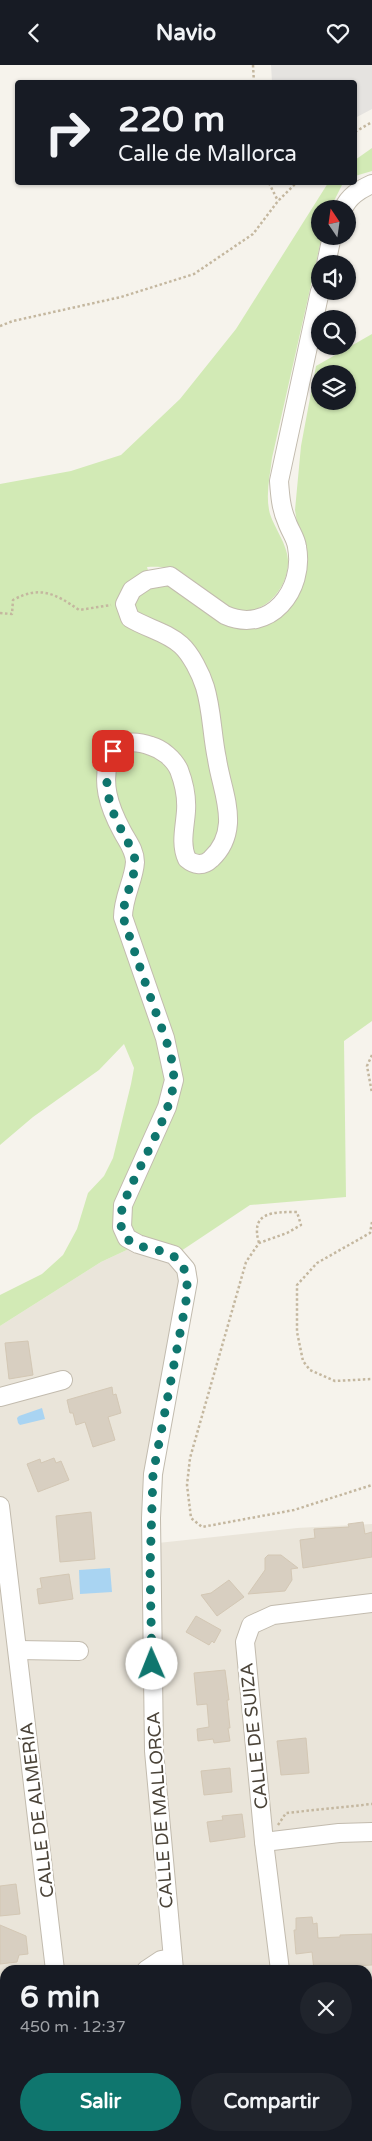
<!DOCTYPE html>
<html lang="es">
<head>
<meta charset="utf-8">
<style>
	body { margin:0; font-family:"Varela Round",sans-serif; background:#20242c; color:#f1f3f6; height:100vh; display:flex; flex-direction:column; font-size:19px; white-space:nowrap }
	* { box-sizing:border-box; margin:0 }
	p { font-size:16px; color:#9ea1a6 }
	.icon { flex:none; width:28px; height:28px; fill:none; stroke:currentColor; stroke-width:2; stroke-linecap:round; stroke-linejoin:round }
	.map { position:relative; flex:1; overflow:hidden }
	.drawer { position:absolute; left:0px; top:1900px; width:372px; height:176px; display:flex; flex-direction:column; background:#171b24; border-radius:15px 15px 0 0; box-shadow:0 1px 4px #0004 }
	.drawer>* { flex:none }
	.banner { position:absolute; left:15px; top:15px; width:342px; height:105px; border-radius:5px; box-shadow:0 1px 4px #0004; background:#171b24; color:#f1f3f6; overflow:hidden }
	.needle { width:32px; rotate:347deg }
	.buttons { position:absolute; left:311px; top:135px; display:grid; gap:10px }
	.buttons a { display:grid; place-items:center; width:45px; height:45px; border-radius:50%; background:#171b24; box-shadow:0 1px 4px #0004; font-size:25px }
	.pin { position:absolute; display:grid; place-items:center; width:42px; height:42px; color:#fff; margin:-21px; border-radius:10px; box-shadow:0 2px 8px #0006 }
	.me { position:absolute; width:55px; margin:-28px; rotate:359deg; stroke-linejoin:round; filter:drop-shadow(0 0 4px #0008) }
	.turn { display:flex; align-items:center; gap:18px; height:105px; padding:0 20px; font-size:22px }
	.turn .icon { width:65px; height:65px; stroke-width:2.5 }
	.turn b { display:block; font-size:35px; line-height:42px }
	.round { display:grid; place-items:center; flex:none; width:52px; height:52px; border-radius:26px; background:#20242c }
	.summary { display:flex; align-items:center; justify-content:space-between; height:85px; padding:0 20px }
	h1 { font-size:30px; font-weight:700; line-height:38px }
	.action { display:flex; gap:10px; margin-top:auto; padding:10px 20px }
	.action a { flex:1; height:58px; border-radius:30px; background:#0f766e; color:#fff; font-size:20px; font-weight:700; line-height:58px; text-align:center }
	.action a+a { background:#20242c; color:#f1f3f6 }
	header { display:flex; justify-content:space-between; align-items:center; height:65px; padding:0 20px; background:#171b24; font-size:22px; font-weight:700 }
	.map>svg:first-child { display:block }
	.residential { fill:#eae5da; fill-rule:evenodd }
	.green { fill:#d2eab5; fill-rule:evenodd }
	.parking { fill:#e5e3e0 }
	.water { fill:#a9d4f2 }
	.building { fill:#d8cfc1; stroke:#d3c7b4 }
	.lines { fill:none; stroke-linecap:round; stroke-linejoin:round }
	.street-casing { stroke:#c2bbae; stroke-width:20 }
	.path { stroke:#c4b79f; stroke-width:2.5; stroke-dasharray:2.5 2.5; stroke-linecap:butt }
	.street { stroke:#fff; stroke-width:18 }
	.route { stroke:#0f766e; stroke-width:9; stroke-dasharray:0 16.2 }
	.labels { text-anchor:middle; stroke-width:4.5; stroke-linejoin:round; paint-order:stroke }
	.street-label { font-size:18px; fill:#4b4439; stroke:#fff }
</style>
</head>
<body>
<header><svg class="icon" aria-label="back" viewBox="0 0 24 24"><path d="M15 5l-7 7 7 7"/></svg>Navio<svg class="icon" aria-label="heart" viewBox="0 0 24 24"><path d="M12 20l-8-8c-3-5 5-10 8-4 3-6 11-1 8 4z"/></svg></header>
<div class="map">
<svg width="372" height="2076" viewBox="0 0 372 2076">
	<rect width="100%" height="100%" fill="#f6f3ec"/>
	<path class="residential" d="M 146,1176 L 181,1186 L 192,1196 L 197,1207 L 196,1223 L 164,1398 L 158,1478 L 297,1463 L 372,1459 L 372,2076 L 0,2076 L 0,1261 L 101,1197 ZM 5,1905 L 368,1905 L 368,2071 L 5,2071 Z"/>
	<g class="green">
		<path d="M 372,83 L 372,106 L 355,111 L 355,95 Z"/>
		<path d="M 328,118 L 346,118 L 342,120 L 330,144 L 320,144 L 320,171 L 322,171 L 272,393 C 270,411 265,431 270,449 C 275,464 287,479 288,495 C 289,518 272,541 250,546 C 222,553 203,518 180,507 C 170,502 157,501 147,502 L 152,519 L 172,517 L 216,552 L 269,558 L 295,537 L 305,507 L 295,445 L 301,381 L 316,301 L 372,269 L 372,956 L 344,976 L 346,1132 L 250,1140 L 181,1186 L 146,1176 L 101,1197 L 0,1261 L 0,1230 L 42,1209 L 63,1190 L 77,1164 L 88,1128 L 104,1111 L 113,1093 L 131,1019 L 134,1003 L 124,979 L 99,1005 L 33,1052 L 0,1080 L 0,419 L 71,406 L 121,390 L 180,334 L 236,264 ZM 320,309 L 348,309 L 348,336 L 320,336 Z"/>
	</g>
	<path class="parking" d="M 271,0 L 372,0 L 372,44 L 355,53 L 355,18 L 272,17 Z"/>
	<g class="water">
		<path d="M 42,1343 L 45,1354 L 20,1360 L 18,1358 L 17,1353 L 19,1351 Z"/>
		<path d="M 110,1503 L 112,1527 L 80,1529 L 79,1505 Z"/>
	</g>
	<g class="building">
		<path d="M 28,1276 L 33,1310 L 9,1314 L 5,1278 Z"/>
		<path d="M 112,1322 L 113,1330 L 116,1329 L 121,1348 L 108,1352 L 115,1375 L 93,1382 L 85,1357 L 76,1360 L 73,1348 L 70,1348 L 67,1335 Z"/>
		<path d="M 54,1393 L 56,1398 L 61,1396 L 69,1415 L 38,1427 L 27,1399 L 40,1394 L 41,1398 Z"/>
		<path d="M 91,1447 L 95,1494 L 60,1497 L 56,1451 Z"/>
		<path d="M 363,1457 L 365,1469 L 372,1467 L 372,1492 L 303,1503 L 300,1475 L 315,1473 L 314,1464 L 349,1462 L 348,1459 Z"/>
		<path d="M 268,1490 L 281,1490 L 298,1503 L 291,1504 L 292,1515 L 285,1526 L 248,1529 L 265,1505 L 265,1493 Z"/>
		<path d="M 69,1509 L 73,1534 L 39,1539 L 37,1524 L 42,1523 L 40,1513 Z"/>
		<path d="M 229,1515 L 244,1532 L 217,1551 L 201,1530 L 211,1528 Z"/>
		<path d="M 196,1551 L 221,1565 L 214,1578 L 212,1576 L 209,1580 L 186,1567 Z"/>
		<path d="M 225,1605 L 229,1635 L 227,1635 L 230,1663 L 228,1663 L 230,1676 L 214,1678 L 213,1674 L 198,1676 L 197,1664 L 209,1662 L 207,1639 L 197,1640 L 194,1608 Z"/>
		<path d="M 306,1673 L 309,1708 L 281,1710 L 277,1676 Z"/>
		<path d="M 230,1703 L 232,1727 L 204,1730 L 201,1706 Z"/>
		<path d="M 242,1749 L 245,1772 L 210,1777 L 207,1757 L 223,1755 L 222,1751 Z"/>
		<path d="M 16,1819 L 20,1849 L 0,1851 L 0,1821 Z"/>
		<path d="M 312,1852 L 313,1859 L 317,1858 L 318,1873 L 340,1872 L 340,1870 L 372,1869 L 372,1900 L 351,1901 L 351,1904 L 314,1905 L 312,1887 L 296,1889 L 294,1865 L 296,1865 L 296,1853 Z"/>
		<path d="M 0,1860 L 26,1871 L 28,1889 L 19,1890 L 17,1897 L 0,1899 Z"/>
	</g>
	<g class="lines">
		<defs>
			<g id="street">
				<path d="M 343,144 C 349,131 359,125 372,119"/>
				<path d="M 326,199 L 332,171"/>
				<path d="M 0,1332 L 63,1315"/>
				<path d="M 0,1441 L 55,1905"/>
				<path d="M 18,1585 L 79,1586"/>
				<path d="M 264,1777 L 339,1768 L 372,1767"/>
				<path d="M 146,1905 L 161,1895 L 172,1893"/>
				<path d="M 174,1905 L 154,1686 L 151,1453 L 153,1409 L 188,1216 L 186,1204 L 174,1190 L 138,1179 L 127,1173 L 122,1162 L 123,1140 L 167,1042 L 174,1015 L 165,973 L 123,852 C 123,832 134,815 135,797 C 135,785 127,776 122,766 C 109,742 100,716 111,690 C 119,674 137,676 151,681 C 162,684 174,694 179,705 C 184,718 187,732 186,746 C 185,762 180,779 187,794 C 194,800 203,802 211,794 C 222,784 227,773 228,758 C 229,736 220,715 217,694 C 212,671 212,645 205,622 C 201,609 191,589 181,580 C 167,567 146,563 130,553 L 125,539 L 132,525 L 147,515 L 170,511 L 225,550 C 270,570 305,525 297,482 C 296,473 290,466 287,457 C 281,444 280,430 279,416 L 320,226"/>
				<path d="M 280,1905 L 264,1777 L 245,1577 L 251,1560 L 273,1550 L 372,1538"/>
				<path d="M 368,1927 L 372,1927"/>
				<path d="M 0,2035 L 5,2031"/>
				<path d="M 0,2068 L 5,2063"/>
				<path d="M 194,2071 L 195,2076"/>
				<path d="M 298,2071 L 298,2076"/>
			</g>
		</defs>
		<use href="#street" class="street-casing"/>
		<g class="path">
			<path d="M 253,0 L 254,18"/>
			<path d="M 355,67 L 372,57"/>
			<path d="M 269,118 L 278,136"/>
			<path d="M 0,261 L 13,256 L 121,232 L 194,209 L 253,169 L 278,136 L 296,118"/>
			<path d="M 0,548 L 12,549 L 13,535 C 40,520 56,529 79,545 L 111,540"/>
			<path d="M 372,990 L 367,1001 L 372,1028"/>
			<path d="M 372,1157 L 370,1168 L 317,1198 L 297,1220 L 297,1267 L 303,1296 L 310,1305 L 335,1316 L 372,1314"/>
			<path d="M 259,1178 C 250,1147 272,1147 297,1147 L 301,1160 L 287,1168 L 259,1178 L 246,1197 L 190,1393 L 187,1420 L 191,1453 L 202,1462 L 294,1445 L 372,1420"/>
			<path d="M 278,1760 L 286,1748 L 372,1739"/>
			<path d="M 75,2071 L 75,2076"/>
		</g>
		<use href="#street" class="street"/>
	</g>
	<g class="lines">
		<path class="route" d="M 113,686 C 101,715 108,741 123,768 C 127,777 134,785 135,796 C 136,812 123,833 123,852 C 133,882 143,912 154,942 C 162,966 177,996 173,1022 C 169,1049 145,1091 133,1117 C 127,1131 119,1144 121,1160 C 127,1203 200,1159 185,1242 L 153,1409 L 150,1504 L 152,1599"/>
	</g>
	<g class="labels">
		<g class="street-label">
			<text transform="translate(254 1671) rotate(-96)" y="6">CALLE DE SUIZA</text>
			<text transform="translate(37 1745) rotate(-97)" y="6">CALLE DE ALMERÍA</text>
			<text transform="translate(160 1745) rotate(-94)" y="6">CALLE DE MALLORCA</text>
		</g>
	</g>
</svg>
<div class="buttons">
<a><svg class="needle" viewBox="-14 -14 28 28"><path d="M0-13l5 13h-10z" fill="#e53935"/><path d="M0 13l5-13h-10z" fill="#9ea1a6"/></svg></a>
<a><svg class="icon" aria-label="sound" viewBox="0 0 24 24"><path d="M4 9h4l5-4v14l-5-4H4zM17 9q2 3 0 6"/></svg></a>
<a><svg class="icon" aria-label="search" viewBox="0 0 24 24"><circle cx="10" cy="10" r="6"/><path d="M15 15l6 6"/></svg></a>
<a><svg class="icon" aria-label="layers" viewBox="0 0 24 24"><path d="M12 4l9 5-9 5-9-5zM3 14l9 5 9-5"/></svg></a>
</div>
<div class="pin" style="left:113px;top:686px;background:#d93025"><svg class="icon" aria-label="arrive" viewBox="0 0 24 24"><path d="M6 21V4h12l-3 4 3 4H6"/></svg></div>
<svg class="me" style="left:152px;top:1599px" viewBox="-20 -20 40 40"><circle r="19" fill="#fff"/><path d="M0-13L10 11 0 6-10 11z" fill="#0f766e"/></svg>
<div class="banner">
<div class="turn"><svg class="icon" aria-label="right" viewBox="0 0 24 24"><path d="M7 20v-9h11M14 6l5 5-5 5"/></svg><div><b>220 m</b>Calle de Mallorca</div></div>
</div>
<section class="drawer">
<div class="summary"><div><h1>6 min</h1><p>450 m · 12:37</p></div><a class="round"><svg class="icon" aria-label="close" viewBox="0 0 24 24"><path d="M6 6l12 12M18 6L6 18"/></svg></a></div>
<div class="action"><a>Salir</a><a>Compartir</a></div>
</section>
</div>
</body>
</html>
